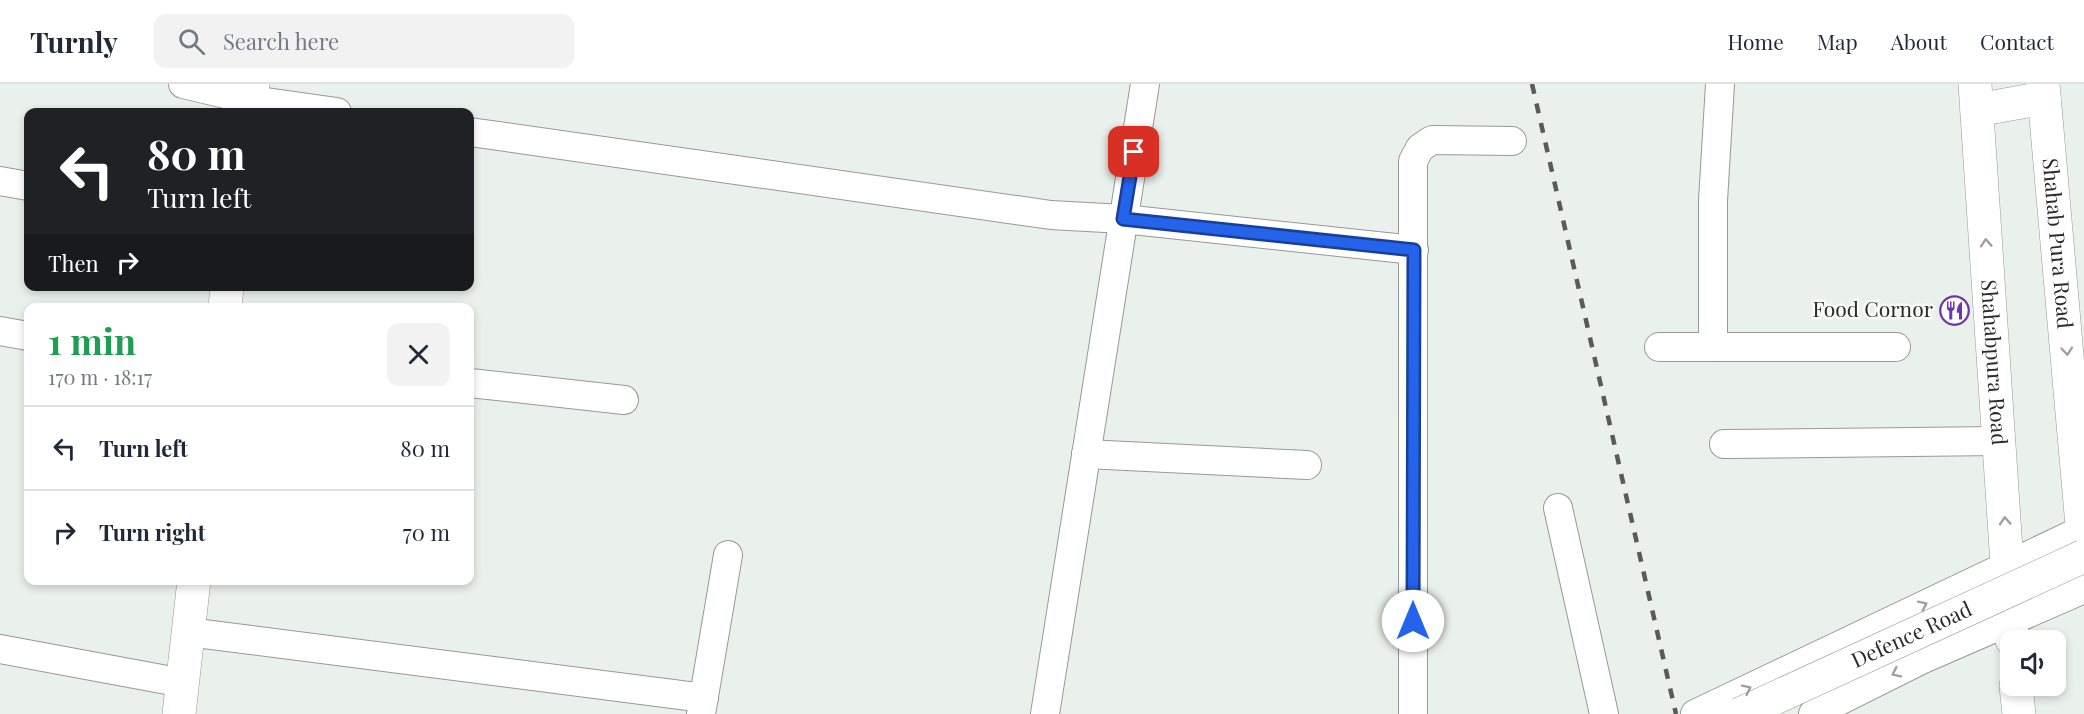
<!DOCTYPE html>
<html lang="en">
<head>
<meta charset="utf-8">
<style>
	body { margin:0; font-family:"Playfair Display",serif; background:#f2f2f3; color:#1f2937; height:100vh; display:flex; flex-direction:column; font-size:22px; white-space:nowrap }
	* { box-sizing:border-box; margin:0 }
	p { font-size:20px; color:#747a83 }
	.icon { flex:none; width:33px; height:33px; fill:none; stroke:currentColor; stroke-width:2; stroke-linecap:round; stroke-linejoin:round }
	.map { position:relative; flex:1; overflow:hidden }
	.panel { position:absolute; left:24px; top:219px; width:450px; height:282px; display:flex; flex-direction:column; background:#fff; border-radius:12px; box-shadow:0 3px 9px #0003 }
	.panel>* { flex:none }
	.top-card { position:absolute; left:24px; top:24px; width:450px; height:183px; border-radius:12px; box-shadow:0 3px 9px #0003; background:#202124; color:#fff; overflow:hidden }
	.tools { position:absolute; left:2000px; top:546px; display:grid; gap:12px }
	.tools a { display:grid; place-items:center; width:66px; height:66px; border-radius:12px; background:#fff; box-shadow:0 3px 9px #0003; font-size:30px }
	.pin { position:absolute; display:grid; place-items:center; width:51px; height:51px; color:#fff; margin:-26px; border-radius:12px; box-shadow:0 3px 9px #0006 }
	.me { position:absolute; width:66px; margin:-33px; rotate:0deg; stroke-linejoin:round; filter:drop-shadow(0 0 4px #0008) }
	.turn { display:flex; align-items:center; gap:21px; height:126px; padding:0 24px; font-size:27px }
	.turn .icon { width:78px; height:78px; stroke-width:2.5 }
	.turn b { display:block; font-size:42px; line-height:51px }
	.then { display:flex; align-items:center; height:57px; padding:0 24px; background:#0003; gap:12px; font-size:22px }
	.round { display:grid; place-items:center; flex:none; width:63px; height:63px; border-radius:12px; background:#f2f2f3 }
	.summary { display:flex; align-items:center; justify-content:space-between; height:102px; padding:0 24px }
	h1 { font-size:36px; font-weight:700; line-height:45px; color:#1e9e55 }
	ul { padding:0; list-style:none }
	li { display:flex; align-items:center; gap:18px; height:84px; padding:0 24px; border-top:2px solid #e0e1e3 }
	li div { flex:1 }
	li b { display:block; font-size:22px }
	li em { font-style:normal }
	header { display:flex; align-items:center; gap:36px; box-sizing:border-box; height:84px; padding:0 30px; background:#fff; border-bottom:2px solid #e0e1e3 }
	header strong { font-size:28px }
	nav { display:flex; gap:33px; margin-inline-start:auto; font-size:21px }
	.search { width:420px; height:54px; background:#f2f2f3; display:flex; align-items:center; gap:15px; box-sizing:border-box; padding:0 21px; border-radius:12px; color:#747a83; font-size:22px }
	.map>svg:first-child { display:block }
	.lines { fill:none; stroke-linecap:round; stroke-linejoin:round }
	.minor-casing { stroke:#959a96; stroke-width:30 }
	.major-casing { stroke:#959a96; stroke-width:34 }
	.minor { stroke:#fff; stroke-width:28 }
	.major { stroke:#fff; stroke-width:33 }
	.rail { stroke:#585b58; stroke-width:4.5; stroke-dasharray:10 10; stroke-linecap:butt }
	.major-bridge-casing { stroke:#959a96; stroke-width:34; stroke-linecap:butt }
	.major-bridge { stroke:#fff; stroke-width:33 }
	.oneway { stroke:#9fa09f }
	.route-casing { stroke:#184099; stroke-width:15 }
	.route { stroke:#2563eb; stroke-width:10 }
	.labels { text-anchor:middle; stroke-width:5; stroke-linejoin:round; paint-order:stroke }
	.street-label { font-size:21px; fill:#2a2c2a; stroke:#f8fdf9 }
	.poi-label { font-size:21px; fill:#2a2c2a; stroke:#f8fdf9; text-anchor:end }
</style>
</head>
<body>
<header>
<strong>Turnly</strong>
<div class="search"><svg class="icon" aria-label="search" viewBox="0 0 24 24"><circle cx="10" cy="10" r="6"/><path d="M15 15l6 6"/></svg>Search here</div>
<nav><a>Home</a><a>Map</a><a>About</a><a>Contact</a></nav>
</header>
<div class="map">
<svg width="2084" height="630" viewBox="0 0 2084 630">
	<rect width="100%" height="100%" fill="#eaf0ec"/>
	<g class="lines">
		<defs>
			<g id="minor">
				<path d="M 183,0 L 251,16 L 337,28"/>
				<path d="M 470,48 L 1051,131 L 1123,135 L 1414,166"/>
				<path d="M 0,97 L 28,102"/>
				<path d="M 0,247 L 28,252"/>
				<path d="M 1659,263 L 1896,263"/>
				<path d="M 1713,263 L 1713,117 L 1720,0"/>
				<path d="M 470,299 L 624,316"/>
				<path d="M 1724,360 L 1999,357"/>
				<path d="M 1086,370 L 1307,381"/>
				<path d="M 1558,424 L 1604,630"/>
				<path d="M 188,548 L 704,614"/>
				<path d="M 0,565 L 183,599"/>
				<path d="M 701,630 L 728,471"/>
				<path d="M 1045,630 L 1145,0"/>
				<path d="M 1413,630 L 1413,77 L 1420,64 L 1432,56 L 1512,57"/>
				<path d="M 1695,630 L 2084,445"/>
				<path d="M 1813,630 L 1921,576 L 2084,505"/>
			</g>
			<g id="major">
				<path id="s1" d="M 1975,0 L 2012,556"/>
				<path id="s2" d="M 2043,0 L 2084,464"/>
				<path d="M 1977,26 L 2044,14"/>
				<path d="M 249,28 L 253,0"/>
				<path d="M 225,224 L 227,202"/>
				<path d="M 2016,602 L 2019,630"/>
				<path d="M 179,630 L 194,496"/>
			</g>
		</defs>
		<use href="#minor" class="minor-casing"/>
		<use href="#major" class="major-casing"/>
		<use href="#minor" class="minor"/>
		<use href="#major" class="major"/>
		<path class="rail" d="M 1532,0 L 1676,630"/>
		<defs>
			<g id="major-bridge">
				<path id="s3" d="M 1740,630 L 2084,472"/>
			</g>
		</defs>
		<use href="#major-bridge" class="major-bridge-casing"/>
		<use href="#major-bridge" class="major-bridge"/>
	</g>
	<defs><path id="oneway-chevron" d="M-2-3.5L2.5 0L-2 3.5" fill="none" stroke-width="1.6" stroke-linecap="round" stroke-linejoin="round" transform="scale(1.5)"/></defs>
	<g class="oneway">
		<use href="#oneway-chevron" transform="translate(1986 159) rotate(-94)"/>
		<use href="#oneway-chevron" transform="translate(2067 267) rotate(85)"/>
		<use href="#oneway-chevron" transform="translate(2005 437) rotate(-94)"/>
		<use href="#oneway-chevron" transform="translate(1923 521) rotate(-26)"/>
		<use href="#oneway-chevron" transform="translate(1896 589) rotate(154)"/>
		<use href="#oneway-chevron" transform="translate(1747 605) rotate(-26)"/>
	</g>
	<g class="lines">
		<defs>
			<path id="route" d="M 1134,68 L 1123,135 L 1414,166 L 1413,537"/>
		</defs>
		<use href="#route" class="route-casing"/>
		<use href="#route" class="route"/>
	</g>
	<defs>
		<symbol id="restaurant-ring" viewBox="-11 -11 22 22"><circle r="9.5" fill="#f8fdf9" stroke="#7135ab" stroke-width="1.5"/><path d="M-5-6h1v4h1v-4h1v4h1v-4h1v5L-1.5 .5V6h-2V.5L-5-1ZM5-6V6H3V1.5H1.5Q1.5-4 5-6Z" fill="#7135ab"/></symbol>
	</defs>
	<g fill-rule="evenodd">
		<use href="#restaurant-ring" x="1938" y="210" width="33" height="33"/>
	</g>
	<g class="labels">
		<g class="street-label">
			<text dy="7" stroke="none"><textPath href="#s2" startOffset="160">Shahab Pura Road</textPath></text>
			<text dy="7" stroke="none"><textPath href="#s1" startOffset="279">Shahabpura Road</textPath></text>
			<text dy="7" stroke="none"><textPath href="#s3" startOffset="189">Defence Road</textPath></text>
		</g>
		<g class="poi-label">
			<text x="1933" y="233">Food Cornor</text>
		</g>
	</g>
</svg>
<div class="tools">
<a><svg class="icon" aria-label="sound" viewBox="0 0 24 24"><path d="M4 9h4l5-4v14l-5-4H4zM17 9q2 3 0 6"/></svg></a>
</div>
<div class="pin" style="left:1134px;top:68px;background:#d93025"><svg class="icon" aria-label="arrive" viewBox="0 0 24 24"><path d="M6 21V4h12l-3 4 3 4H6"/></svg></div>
<svg class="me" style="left:1413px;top:537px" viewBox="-20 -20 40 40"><circle r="19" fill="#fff"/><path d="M0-13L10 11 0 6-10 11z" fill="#2563eb"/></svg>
<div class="top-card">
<div class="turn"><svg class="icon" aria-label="left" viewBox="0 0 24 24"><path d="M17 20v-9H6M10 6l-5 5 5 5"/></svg><div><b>80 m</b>Turn left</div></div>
<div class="then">Then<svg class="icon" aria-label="right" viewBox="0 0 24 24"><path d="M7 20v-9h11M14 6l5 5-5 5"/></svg></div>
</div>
<section class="panel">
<div class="summary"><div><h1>1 min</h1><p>170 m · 18:17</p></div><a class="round"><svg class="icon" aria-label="close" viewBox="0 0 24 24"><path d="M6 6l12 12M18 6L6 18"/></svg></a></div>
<ul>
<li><svg class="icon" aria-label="left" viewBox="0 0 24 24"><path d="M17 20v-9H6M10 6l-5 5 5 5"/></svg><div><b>Turn left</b></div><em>80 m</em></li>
<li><svg class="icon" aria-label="right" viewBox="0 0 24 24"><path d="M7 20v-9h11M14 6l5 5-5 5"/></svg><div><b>Turn right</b></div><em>70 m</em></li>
</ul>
</section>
</div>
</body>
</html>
